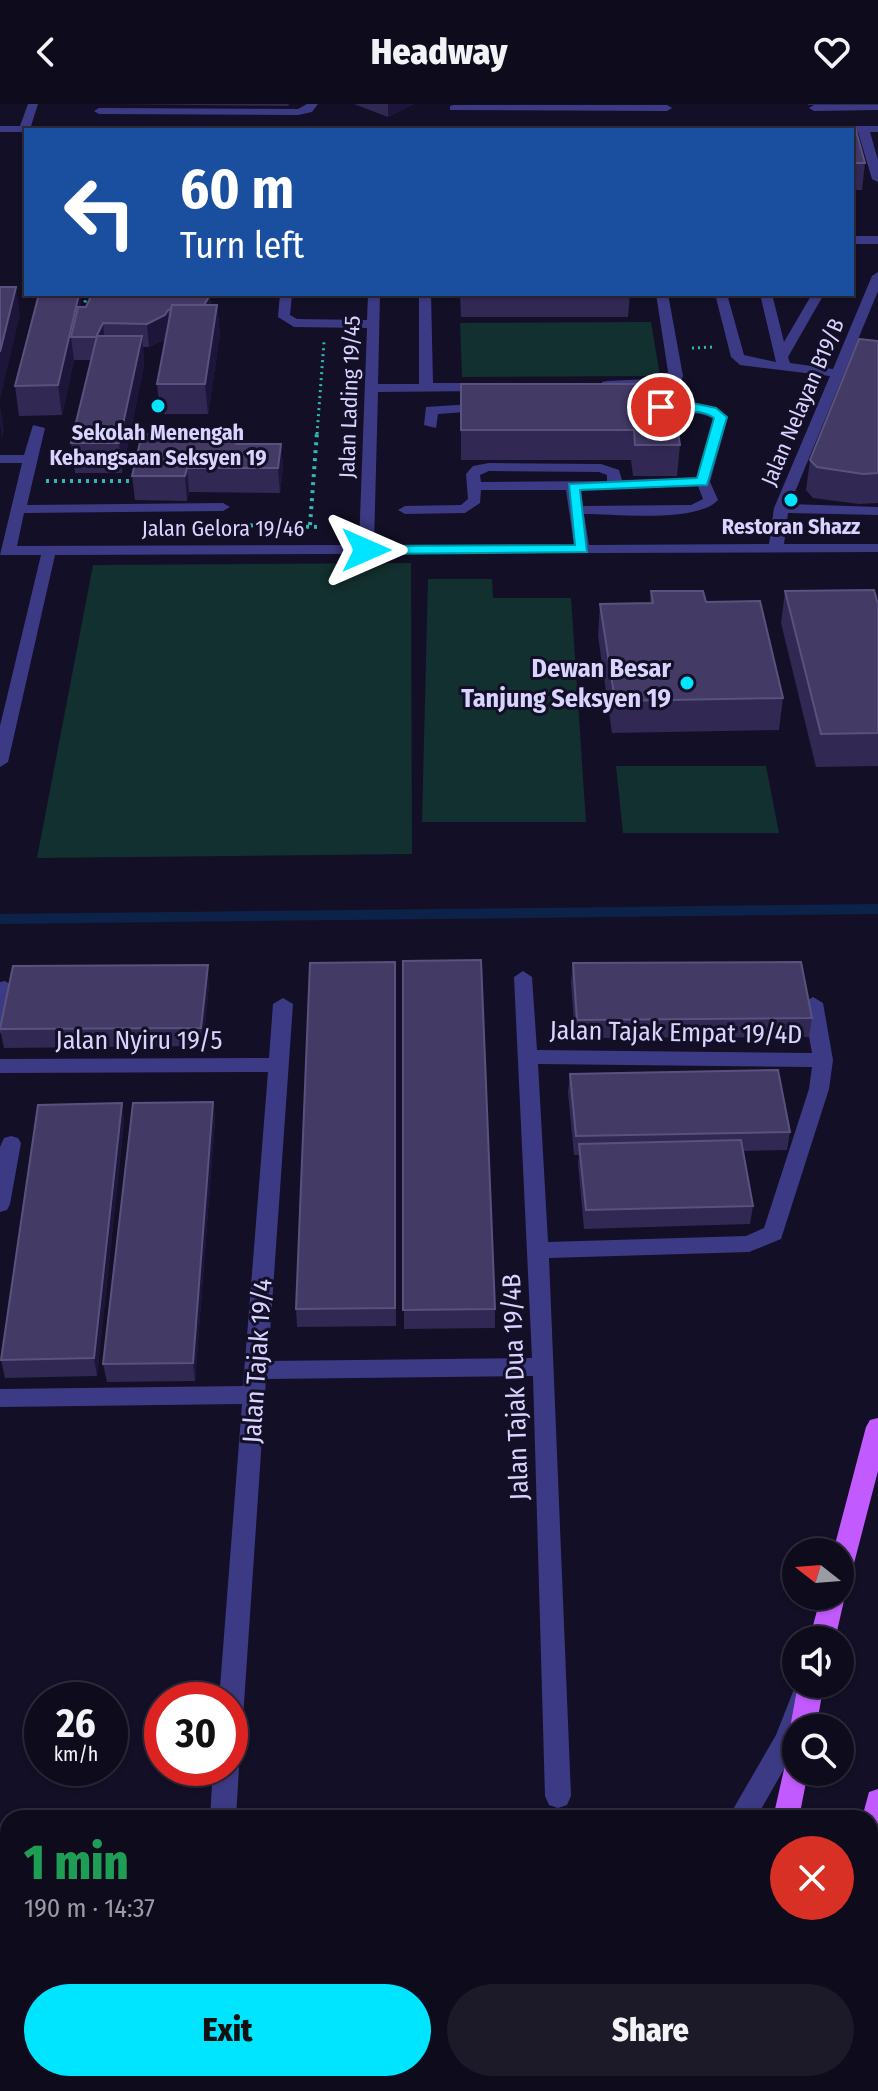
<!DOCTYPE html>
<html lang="en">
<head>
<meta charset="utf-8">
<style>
	body { margin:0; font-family:"Fira Sans Condensed",sans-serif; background:#1c1929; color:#f1f3f6; height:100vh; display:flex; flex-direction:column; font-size:30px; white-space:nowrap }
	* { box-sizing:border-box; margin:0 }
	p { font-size:26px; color:#9b9ba3 }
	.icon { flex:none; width:44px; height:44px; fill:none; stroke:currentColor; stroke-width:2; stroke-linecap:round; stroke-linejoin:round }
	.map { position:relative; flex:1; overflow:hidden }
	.panel { position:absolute; left:0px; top:1706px; width:878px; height:282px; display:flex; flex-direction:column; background:#0e0b1c; border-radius:24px 24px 0 0; box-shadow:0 2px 6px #0004,0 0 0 2px #2e2b3b }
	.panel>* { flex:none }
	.hud { position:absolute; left:24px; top:24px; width:830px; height:168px; border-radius:0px; box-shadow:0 2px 6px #0004,0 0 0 2px #2e2b3b; background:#1a4fa0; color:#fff; overflow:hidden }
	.needle { width:52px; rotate:287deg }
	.tools { position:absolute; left:782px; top:1434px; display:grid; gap:16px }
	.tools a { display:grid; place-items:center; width:72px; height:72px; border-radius:50%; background:#0e0b1c; box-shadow:0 2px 6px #0004,0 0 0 2px #2e2b3b; font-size:40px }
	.speed { position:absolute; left:24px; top:1578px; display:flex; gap:16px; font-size:40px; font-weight:700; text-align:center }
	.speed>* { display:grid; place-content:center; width:104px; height:104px; border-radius:50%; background:#0e0b1c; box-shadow:0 2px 6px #0004,0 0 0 2px #2e2b3b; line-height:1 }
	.speed small { font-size:20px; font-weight:400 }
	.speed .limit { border:12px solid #d22; background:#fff; color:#111 }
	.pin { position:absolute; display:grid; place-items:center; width:68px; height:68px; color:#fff; margin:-34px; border:4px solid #fff; border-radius:50%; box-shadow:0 2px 8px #0007 }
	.me { position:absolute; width:88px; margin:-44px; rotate:90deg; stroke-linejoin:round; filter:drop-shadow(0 0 6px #0008) }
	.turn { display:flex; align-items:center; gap:28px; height:168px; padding:0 24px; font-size:36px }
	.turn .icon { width:104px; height:104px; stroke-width:2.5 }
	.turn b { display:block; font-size:56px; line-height:68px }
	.round { display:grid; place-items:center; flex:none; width:84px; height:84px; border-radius:42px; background:#1c1929 }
	.head { display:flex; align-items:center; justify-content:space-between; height:136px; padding:0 24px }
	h1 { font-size:48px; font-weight:800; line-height:60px; color:#1e9e55 }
	.button { display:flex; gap:16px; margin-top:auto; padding:16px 24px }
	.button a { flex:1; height:92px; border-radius:48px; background:#00e5ff; color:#111; font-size:32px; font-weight:800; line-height:92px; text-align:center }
	.button a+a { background:#1c1929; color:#f1f3f6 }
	header { display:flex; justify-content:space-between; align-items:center; height:104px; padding:0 24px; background:#0e0b1c; font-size:36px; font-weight:800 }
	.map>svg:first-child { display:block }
	.green { fill:#12302f }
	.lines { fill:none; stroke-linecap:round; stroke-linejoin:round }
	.stream { stroke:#0c2248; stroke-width:10 }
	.path-far1 { stroke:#2fb8b0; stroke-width:3; stroke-dasharray:2 4; stroke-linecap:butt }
	.path { stroke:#2fb8b0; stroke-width:4; stroke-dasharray:3 5; stroke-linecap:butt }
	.minor { fill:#3d3a85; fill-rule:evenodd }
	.major { fill:#c25bff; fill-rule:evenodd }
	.wall { fill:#312854 }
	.shaded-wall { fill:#1d163a }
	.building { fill:#433a66; stroke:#5a527e; stroke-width:2 }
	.route { fill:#00e5ff; stroke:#0095a6; stroke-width:2 }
	.poi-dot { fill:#00e5ff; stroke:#130f26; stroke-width:3 }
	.labels { text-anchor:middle; stroke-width:6; stroke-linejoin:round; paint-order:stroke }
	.far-street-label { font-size:22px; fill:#d9d4ff; stroke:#130f26 }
	.far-poi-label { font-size:22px; font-weight:bold; fill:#d9d4ff; stroke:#130f26 }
	.poi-label { font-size:26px; font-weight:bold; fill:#d9d4ff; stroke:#130f26; text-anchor:end }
	.street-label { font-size:26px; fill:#d9d4ff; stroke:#130f26 }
</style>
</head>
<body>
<header><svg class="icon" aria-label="back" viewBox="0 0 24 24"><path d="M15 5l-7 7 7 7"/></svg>Headway<svg class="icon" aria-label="heart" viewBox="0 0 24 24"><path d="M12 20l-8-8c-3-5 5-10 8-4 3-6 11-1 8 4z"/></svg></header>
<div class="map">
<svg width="878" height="1987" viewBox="0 0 878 1987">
	<rect width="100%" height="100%" fill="#130f26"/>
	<g class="green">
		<path d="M 651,218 L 660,272 L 462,273 L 460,219 Z"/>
		<path d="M 411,459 L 412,750 L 37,754 L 93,461 Z"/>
		<path d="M 428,475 L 492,475 L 493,494 L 571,494 L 586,718 L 422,718 Z"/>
		<path d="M 616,662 L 766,662 L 779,729 L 623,729 Z"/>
	</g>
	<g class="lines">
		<path class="stream" d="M 0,815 L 878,805"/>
		<g class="path-far1">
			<path d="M 82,210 L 87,190"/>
			<path d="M 692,244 L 714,243"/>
			<path d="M 317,330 L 324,238"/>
		</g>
		<g class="path">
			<path d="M 46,377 L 136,377"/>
			<path d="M 234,421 L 320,423"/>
			<path d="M 310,421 L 317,328"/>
		</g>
		<g class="minor">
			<path d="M 28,0 L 38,0 L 31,22 L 878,22 L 878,28 L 870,28 L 878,56 L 878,78 L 872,75 L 858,28 L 852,26 L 0,28 L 0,22 L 20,22 Z"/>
			<path d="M 307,0 L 318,0 L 312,8 L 298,11 L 99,10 L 94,7 L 99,4 L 298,5 Z"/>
			<path d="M 878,0 L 878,6 L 814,7 L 809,4 L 814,1 Z"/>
			<path d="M 454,1 L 667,1 L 672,4 L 667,7 L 450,6 L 450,2 Z"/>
			<rect x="852" y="132" width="26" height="8"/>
			<path d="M 878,168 L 878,187 L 790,400 L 878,403 L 878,411 L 788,409 L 784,440 L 878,440 L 878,448 L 55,451 L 8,658 L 0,663 L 0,622 L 41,451 L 0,451 L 22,359 L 0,359 L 0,351 L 24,351 L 33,321 L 45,324 L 27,401 L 223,399 L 230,403 L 223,407 L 24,409 L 17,442 L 359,441 L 367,224 L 294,223 L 278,213 L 280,190 L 292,190 L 290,211 L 297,215 L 367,216 L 368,190 L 380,190 L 378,280 L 419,280 L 419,190 L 431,190 L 433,279 L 487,279 L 494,283 L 487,287 L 378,288 L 374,441 L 574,441 L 566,386 L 481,386 L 480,399 L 465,409 L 405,410 L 398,406 L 405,402 L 461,401 L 468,395 L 466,370 L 473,362 L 489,359 L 601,360 L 619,366 L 622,376 L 697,374 L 714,315 C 690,302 657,315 640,303 C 657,291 712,298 728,313 L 710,378 L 718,396 C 698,419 615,410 584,410 L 589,441 L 769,440 L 774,404 L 830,272 L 740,261 L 731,253 L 715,190 L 727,190 L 744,251 L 776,258 L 760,190 L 772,190 L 784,238 L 812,190 L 824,190 L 788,253 L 790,259 L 833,265 L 872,172 ZM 489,367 L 599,368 L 607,371 L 607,377 L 481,378 L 480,371 ZM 698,382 L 703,395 L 691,401 L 583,402 L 581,386 Z"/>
			<path d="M 656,190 L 668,190 L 683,272 L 681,278 L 674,282 L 602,284 L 602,278 L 607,277 L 669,274 Z"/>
			<path d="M 487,299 L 492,300 L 492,306 L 438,310 L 436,324 L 424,321 L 426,303 Z"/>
			<path d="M 523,867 L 532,873 L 537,946 L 812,949 L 803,899 L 813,893 L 823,899 L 833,956 L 829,985 L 781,1135 L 749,1148 L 549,1154 L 571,1692 L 567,1701 L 558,1704 L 549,1701 L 545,1692 L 533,1272 L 266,1275 L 243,1614 L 239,1622 L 230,1626 L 230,1596 L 219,1596 L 242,1300 L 0,1303 L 0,1285 L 243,1282 L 268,968 L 0,969 L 0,955 L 269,954 L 273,900 L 283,894 L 293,900 L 268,1257 L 532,1254 L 514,873 ZM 538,960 L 812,963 L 809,985 L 764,1124 L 746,1132 L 548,1138 Z"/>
			<path d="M 5,877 L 14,883 L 10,922 L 0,929 L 0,878 Z"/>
			<path d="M 11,1032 L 18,1034 L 21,1039 L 10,1100 L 7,1106 L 0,1108 L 0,1043 L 4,1034 Z"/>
			<path d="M 796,1580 L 822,1580 L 804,1624 L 796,1624 L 796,1644 L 756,1714 L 728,1714 L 776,1631 Z"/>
			<path d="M 230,1653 L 235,1655 L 239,1664 L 236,1714 L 210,1714 L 213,1664 L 230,1664 Z"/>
			<rect x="0" y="1773" width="8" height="26"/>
			<path d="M 625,1980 L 655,1980 L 657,1987 L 627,1987 Z"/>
		</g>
		<g class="major">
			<path d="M 878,1314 L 878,1367 L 852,1467 L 849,1474 L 840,1478 L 840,1448 L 833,1448 L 866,1323 L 870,1316 Z"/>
			<path d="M 840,1484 L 845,1492 L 835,1536 L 809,1536 L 821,1492 L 840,1492 Z"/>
			<path d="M 798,1580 L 824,1580 L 816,1624 L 796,1624 L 796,1633 L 790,1624 Z"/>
			<path d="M 796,1649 L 796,1668 L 808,1668 L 799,1714 L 773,1714 L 787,1652 Z"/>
			<path d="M 878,1685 L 878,1752 L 870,1755 L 870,1714 L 862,1714 L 869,1688 Z"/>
			<path d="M 725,1980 L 755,1980 L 753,1987 L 723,1987 Z"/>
			<rect x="824" y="1980" width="30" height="7"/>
		</g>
	</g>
	<g class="wall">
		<path d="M 115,0 L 289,0 L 288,2 Z"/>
		<path d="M 354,0 L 414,0 L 388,13 Z"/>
		<rect x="808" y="0" width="70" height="1"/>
		<path d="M 802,23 L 855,23 L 865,59 L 862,86 L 852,86 L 852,26 L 802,26 Z"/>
		<path d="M 460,190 L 630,190 L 628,213 L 461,213 Z"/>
		<path d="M 210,191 L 211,201 L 217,201 L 220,230 L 208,310 L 160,310 L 157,280 L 166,235 L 149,243 L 143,243 L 144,261 L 122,369 L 75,369 L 71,339 L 91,256 L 74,256 L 62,311 L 19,312 L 15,282 L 82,203 Z"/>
		<path d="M 878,237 L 878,399 L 859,400 L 813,394 L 806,386 L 810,356 Z"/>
		<path d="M 461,280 L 671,280 L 680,341 L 677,372 L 633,372 L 631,356 L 461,356 Z"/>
		<path d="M 238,340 L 281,340 L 283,364 L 280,389 L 189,388 L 187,397 L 135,396 L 132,372 Z"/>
		<path d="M 651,487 L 706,498 L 783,594 L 779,626 L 612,629 L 598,532 L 600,500 L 650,499 Z"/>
		<path d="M 785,487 L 878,500 L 878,662 L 816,663 L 781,519 Z"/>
		<path d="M 403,857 L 495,1205 L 495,1224 L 404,1225 Z"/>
		<path d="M 395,858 L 396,1222 L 297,1223 L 296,1205 Z"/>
		<path d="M 573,859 L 812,914 L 809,933 L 575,934 L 571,878 Z"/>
		<path d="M 209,880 L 203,942 L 4,944 L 0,925 Z"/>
		<path d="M 570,970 L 790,1028 L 787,1046 L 743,1047 L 753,1102 L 750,1120 L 584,1125 L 578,1059 L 579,1051 L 574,1051 L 568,988 Z"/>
		<path d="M 213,998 L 215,1016 L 195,1277 L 107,1278 L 103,1260 Z"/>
		<path d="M 122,999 L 124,1017 L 97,1272 L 5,1274 L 1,1256 Z"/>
	</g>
	<g class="shaded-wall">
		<path d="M 388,0 L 414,0 L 388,13 Z"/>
		<path d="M 16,183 L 20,211 L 0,296 L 0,248 Z"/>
		<path d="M 79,190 L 80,190 L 83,216 L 71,233 L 74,256 L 62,311 L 58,281 Z"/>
		<path d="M 210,191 L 212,214 L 202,204 Z"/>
		<path d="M 217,201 L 220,230 L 208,310 L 205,280 Z"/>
		<path d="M 168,206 L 170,229 L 167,234 L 149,243 L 147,220 Z"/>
		<path d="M 103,219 L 105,242 L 96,233 Z"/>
		<path d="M 142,232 L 144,261 L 122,369 L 119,339 Z"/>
		<path d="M 0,299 L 4,327 L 2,335 L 0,320 Z"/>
		<path d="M 281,340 L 283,364 L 280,389 L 278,364 Z"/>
		<path d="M 187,364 L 189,388 L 187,397 L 185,372 Z"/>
		<path d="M 208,861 L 209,880 L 203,942 L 201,924 Z"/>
		<path d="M 213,998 L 215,1016 L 195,1277 L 193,1259 Z"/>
		<path d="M 122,999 L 124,1017 L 97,1272 L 94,1254 Z"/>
	</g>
	<g class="building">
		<path d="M 802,23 L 855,23 L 865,59 L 852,59 L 852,26 L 803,26 Z"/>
		<path d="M 0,183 L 16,183 L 0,248 Z"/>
		<path d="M 39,190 L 79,190 L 58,281 L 15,282 Z"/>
		<path d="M 92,190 L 161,190 L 210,191 L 204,201 L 172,201 L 171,205 L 168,206 L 165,211 L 147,220 L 103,219 L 96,233 L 71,233 L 78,203 L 86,203 Z"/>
		<path d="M 172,201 L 217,201 L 205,280 L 157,280 Z"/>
		<path d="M 97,232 L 142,232 L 119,339 L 71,339 Z"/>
		<path d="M 859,235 L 878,237 L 878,369 L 863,370 L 817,363 L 810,356 Z"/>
		<path d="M 461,280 L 671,280 L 680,341 L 635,341 L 634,326 L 461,326 Z"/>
		<path d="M 142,330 L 238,331 L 236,340 L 281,340 L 278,364 L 187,364 L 185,372 L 132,372 Z"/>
		<path d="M 874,486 L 878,500 L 878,629 L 821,630 L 785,487 Z"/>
		<path d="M 651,487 L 703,487 L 706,498 L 760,497 L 783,594 L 615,597 L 600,500 L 653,499 Z"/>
		<path d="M 481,856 L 495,1205 L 403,1206 L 403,857 Z"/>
		<path d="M 395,858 L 395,1204 L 296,1205 L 310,859 Z"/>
		<path d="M 801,858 L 812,914 L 577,916 L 573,859 Z"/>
		<path d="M 208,861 L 201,924 L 0,925 L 13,862 Z"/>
		<path d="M 778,966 L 790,1028 L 576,1032 L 570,970 Z"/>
		<path d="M 213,998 L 193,1259 L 103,1260 L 133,999 Z"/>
		<path d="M 122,999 L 94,1254 L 1,1256 L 38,1001 Z"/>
		<path d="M 741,1036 L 753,1102 L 586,1106 L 579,1040 Z"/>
	</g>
	<path class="route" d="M 692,299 L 716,304 L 727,313 L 707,381 L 580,386 L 587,448 L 366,450 L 359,446 L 366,442 L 575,441 L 569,380 L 697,374 L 714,314 C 696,301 671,313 654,303 L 661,299 Z"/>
	<g class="poi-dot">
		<circle cx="158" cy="302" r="8"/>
		<circle cx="791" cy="396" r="8"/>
		<circle cx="687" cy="579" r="8"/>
	</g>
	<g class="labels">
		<g class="far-street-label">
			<text transform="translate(349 293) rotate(-88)" y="8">Jalan Lading 19/45</text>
			<text transform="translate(802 298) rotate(-67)" y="8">Jalan Nelayan B19/B</text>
			<text x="223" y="432">Jalan Gelora 19/46</text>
		</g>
		<g class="far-poi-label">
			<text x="158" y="336">Sekolah Menengah<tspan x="158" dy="25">Kebangsaan Seksyen 19</tspan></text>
			<text x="791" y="430">Restoran Shazz</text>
		</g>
		<g class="poi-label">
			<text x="671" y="573">Dewan Besar<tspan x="671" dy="30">Tanjung Seksyen 19</tspan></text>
		</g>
		<g class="street-label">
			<text transform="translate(676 928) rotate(1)" y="9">Jalan Tajak Empat 19/4D</text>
			<text x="139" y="945">Jalan Nyiru 19/5</text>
			<text transform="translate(257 1257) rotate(-86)" y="9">Jalan Tajak 19/4</text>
			<text transform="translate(515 1283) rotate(-92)" y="9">Jalan Tajak Dua 19/4B</text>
		</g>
	</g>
</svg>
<div class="tools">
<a><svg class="needle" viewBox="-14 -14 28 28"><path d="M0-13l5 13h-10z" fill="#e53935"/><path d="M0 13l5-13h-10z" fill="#9b9ba3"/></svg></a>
<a><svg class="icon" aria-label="sound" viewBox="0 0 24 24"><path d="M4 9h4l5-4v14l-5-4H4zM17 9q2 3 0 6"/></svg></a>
<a><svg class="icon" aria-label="search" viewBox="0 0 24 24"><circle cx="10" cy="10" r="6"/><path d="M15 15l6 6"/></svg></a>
</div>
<div class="speed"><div>26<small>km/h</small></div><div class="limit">30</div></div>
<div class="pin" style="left:661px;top:303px;background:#d93025"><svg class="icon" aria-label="arrive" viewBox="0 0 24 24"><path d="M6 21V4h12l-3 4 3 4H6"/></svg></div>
<svg class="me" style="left:366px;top:446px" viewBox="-20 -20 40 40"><path d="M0-17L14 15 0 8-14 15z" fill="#00e5ff" stroke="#fff" stroke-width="4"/></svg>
<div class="hud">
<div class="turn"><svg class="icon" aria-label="left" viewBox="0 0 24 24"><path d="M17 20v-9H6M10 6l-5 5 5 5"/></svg><div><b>60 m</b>Turn left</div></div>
</div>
<section class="panel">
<div class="head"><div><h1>1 min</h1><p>190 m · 14:37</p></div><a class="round" style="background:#d93025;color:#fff"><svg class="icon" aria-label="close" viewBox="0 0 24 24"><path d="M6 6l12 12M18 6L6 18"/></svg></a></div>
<div class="button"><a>Exit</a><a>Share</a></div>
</section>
</div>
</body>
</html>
